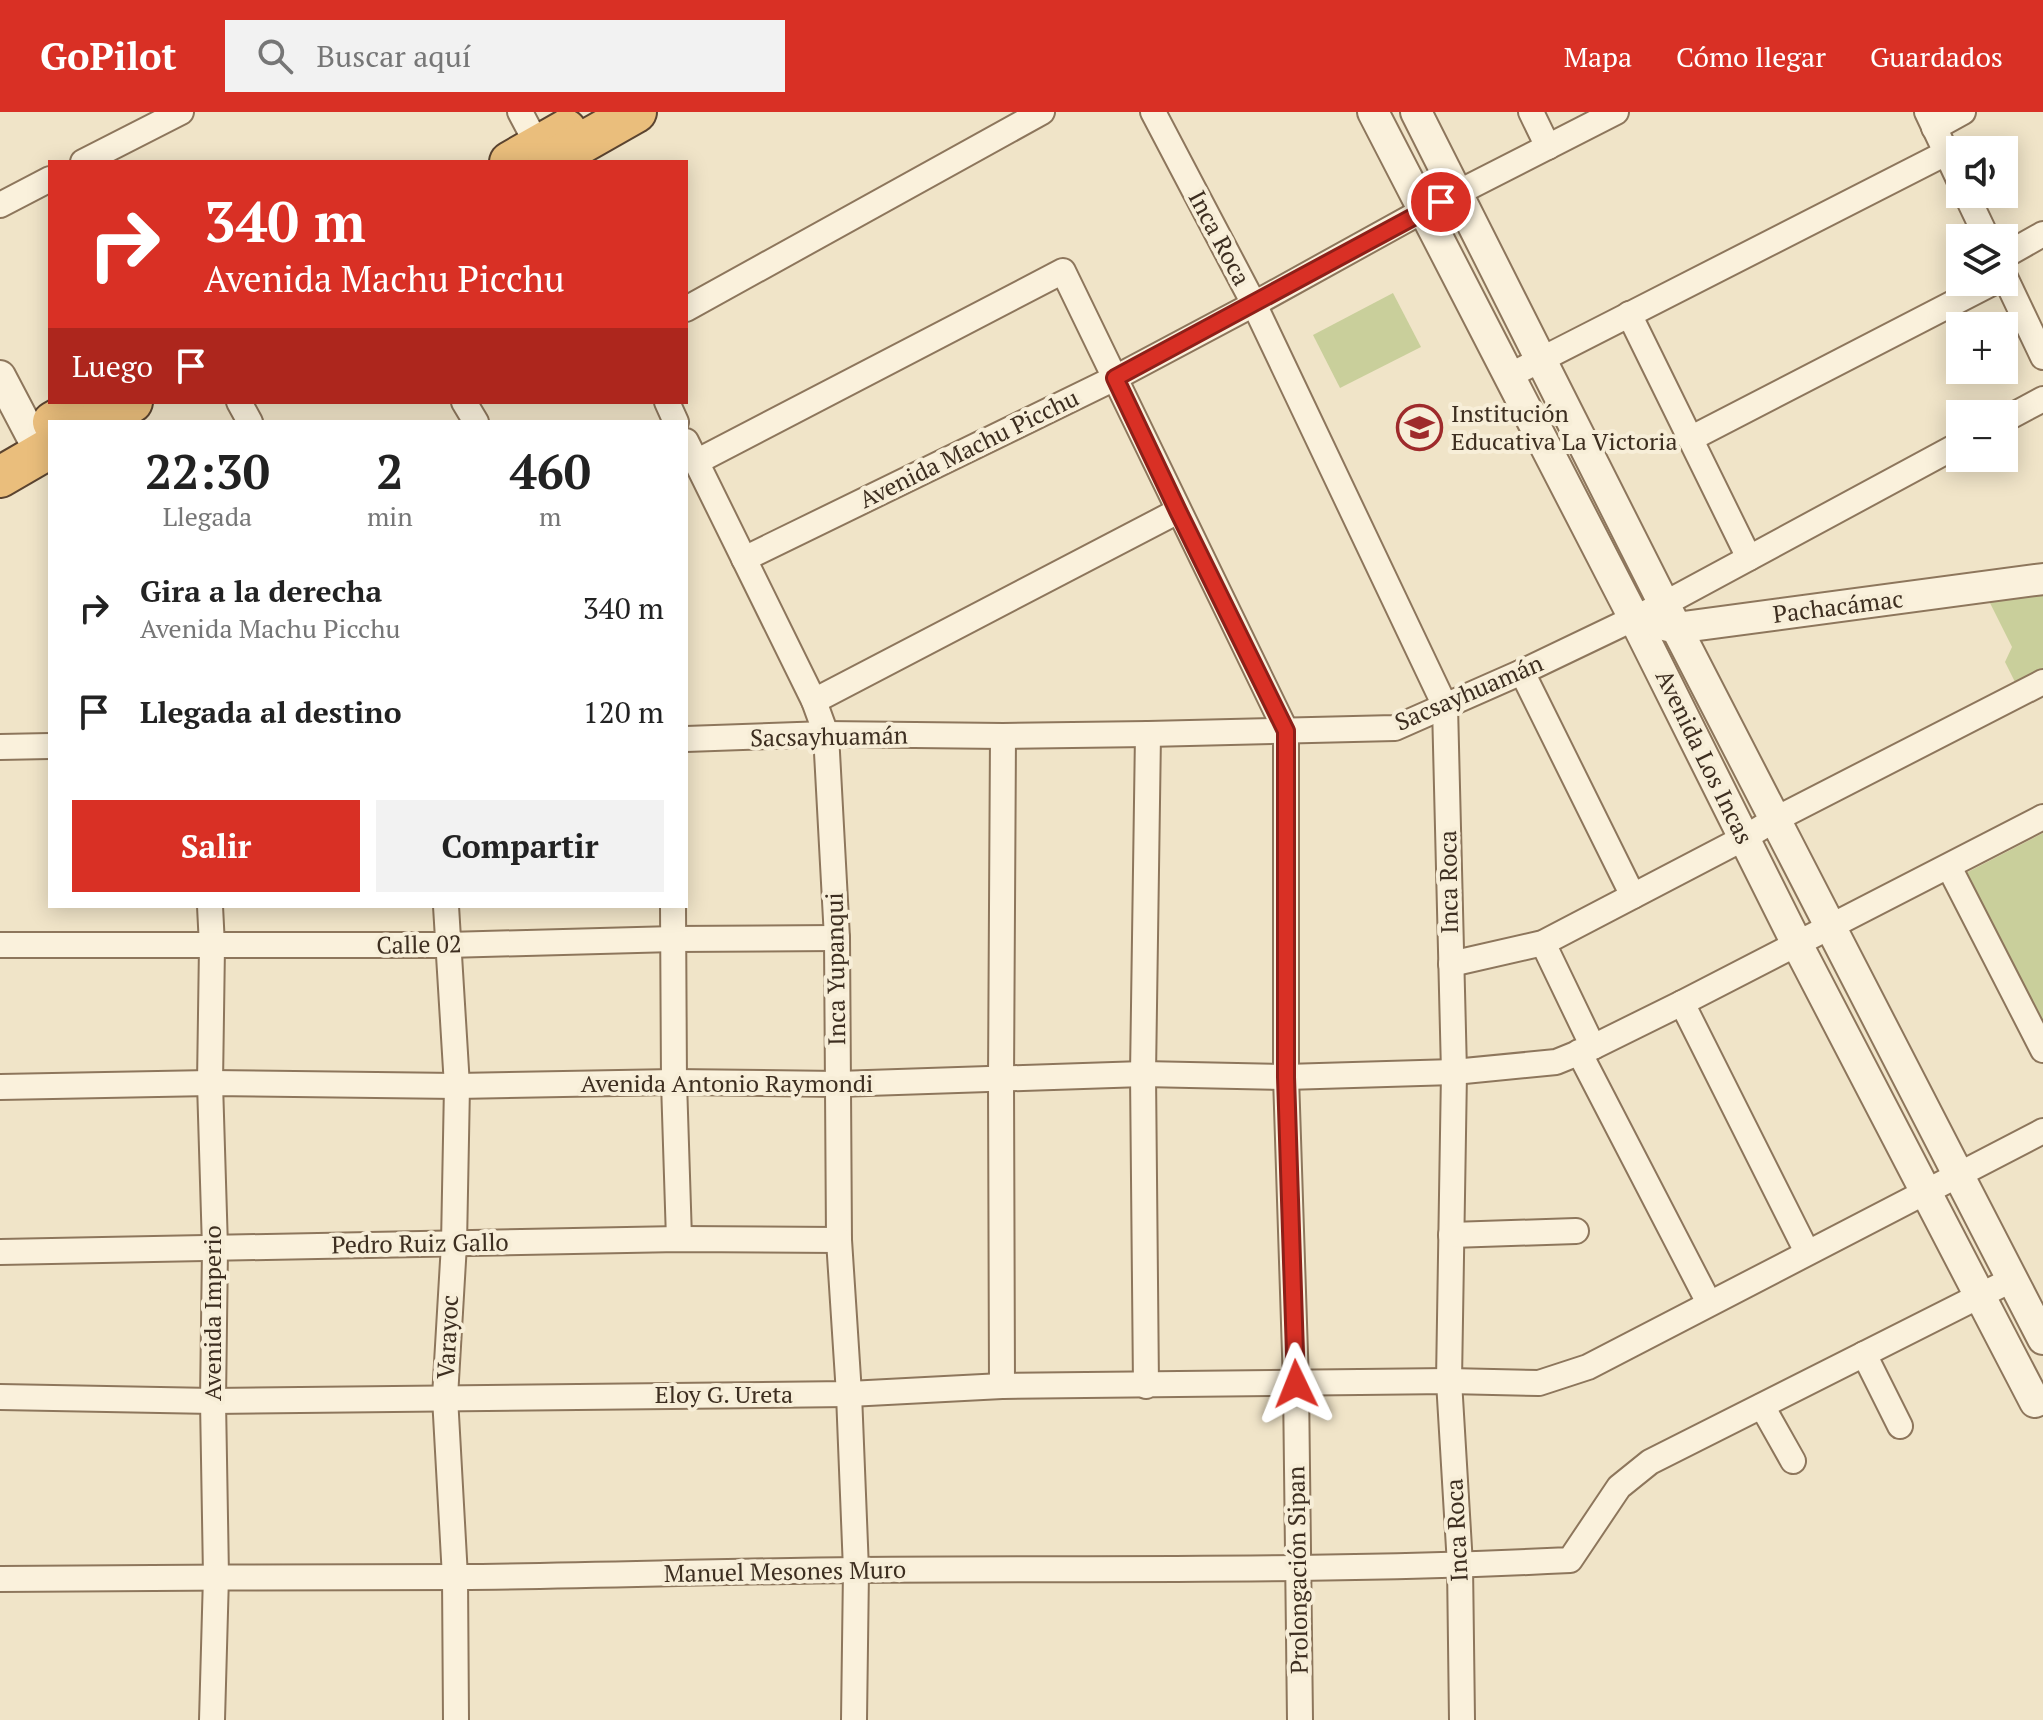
<!DOCTYPE html>
<html lang="es">
<head>
<meta charset="utf-8">
<style>
	body { margin:0; font-family:"PT Serif",serif; background:#f2f2f2; color:#222; height:100vh; display:flex; flex-direction:column; font-size:30px; white-space:nowrap }
	* { box-sizing:border-box; margin:0 }
	p { font-size:26px; color:#767676 }
	.icon { flex:none; width:44px; height:44px; fill:none; stroke:currentColor; stroke-width:2; stroke-linecap:round; stroke-linejoin:round }
	.map { position:relative; flex:1; overflow:hidden }
	.panel { position:absolute; left:48px; top:308px; width:640px; height:488px; display:flex; flex-direction:column; background:#fff; border-radius:0px; box-shadow:0 4px 20px #0003 }
	.panel>* { flex:none }
	.hud { position:absolute; left:48px; top:48px; width:640px; height:244px; border-radius:0px; box-shadow:0 4px 20px #0003; background:#d93025; color:#fff; overflow:hidden }
	.fabs { position:absolute; left:1946px; top:24px; display:grid; gap:16px }
	.fabs a { display:grid; place-items:center; width:72px; height:72px; border-radius:0px; background:#fff; box-shadow:0 4px 20px #0003; font-size:40px }
	.pin { position:absolute; display:grid; place-items:center; width:68px; height:68px; color:#fff; margin:-34px; border:4px solid #fff; border-radius:50%; box-shadow:0 2px 8px #0007 }
	.me { position:absolute; width:88px; margin:-44px; rotate:358deg; stroke-linejoin:round; filter:drop-shadow(0 0 6px #0008) }
	.turn { display:flex; align-items:center; gap:28px; height:168px; padding:0 24px; font-size:36px }
	.turn .icon { width:104px; height:104px; stroke-width:2.5 }
	.turn b { display:block; font-size:56px; line-height:68px }
	.then { display:flex; align-items:center; height:76px; padding:0 24px; background:#0003; gap:16px; font-size:30px }
	.eta { display:flex; justify-content:space-evenly; align-items:center; height:136px; text-align:center }
	.eta b { font-size:48px; font-weight:700; line-height:56px }
	.button { display:flex; gap:16px; margin-top:auto; padding:16px 24px }
	.button a { flex:1; height:92px; border-radius:0px; background:#d93025; color:#fff; font-size:32px; font-weight:700; line-height:92px; text-align:center }
	.button a+a { background:#f2f2f2; color:#222 }
	ul { padding:0; list-style:none }
	li { display:flex; align-items:center; gap:24px; height:104px; padding:0 24px }
	li div { flex:1 }
	li b { display:block; font-size:30px }
	li em { font-style:normal }
	header { display:flex; align-items:center; gap:48px; box-sizing:border-box; height:112px; padding:0 40px; background:#d93025; color:#fff }
	header strong { font-size:38px }
	nav { display:flex; gap:44px; margin-inline-start:auto; font-size:28px }
	.search { width:560px; height:72px; background:#f2f2f2; display:flex; align-items:center; gap:20px; box-sizing:border-box; padding:0 28px; border-radius:0px; color:#767676; font-size:30px }
	.map>svg:first-child { display:block }
	.green { fill:#c9cf9b }
	.lines { fill:none; stroke-linecap:round; stroke-linejoin:round }
	.minor-casing { stroke:#8d765c; stroke-width:28 }
	.tertiary-casing { stroke:#8d765c; stroke-width:34 }
	.trunk-casing { stroke:#5b4430; stroke-width:44 }
	.minor { stroke:#faf1dc; stroke-width:24 }
	.tertiary { stroke:#faf1dc; stroke-width:30 }
	.trunk { stroke:#eabe7c; stroke-width:40 }
	.route-casing { stroke:#8d1f18; stroke-width:20 }
	.route { stroke:#d93025; stroke-width:14 }
	.labels { text-anchor:middle; stroke-width:8; stroke-linejoin:round; paint-order:stroke }
	.street-label { font-size:24px; fill:#3d2e20; stroke:#f7eed8 }
	.poi-label { font-size:24px; fill:#3d2e20; stroke:#f7eed8; text-anchor:start }
</style>
</head>
<body>
<header>
<strong>GoPilot</strong>
<div class="search"><svg class="icon" aria-label="search" viewBox="0 0 24 24"><circle cx="10" cy="10" r="6"/><path d="M15 15l6 6"/></svg>Buscar aquí</div>
<nav><a>Mapa</a><a>Cómo llegar</a><a>Guardados</a></nav>
</header>
<div class="map">
<svg width="2043" height="1608" viewBox="0 0 2043 1608">
	<rect width="100%" height="100%" fill="#f0e4c8"/>
	<g class="green">
		<path d="M 1393,181 L 1421,235 L 1340,276 L 1313,223 Z"/>
		<path d="M 2043,482 L 2043,558 L 2016,572 L 2005,550 L 2012,535 L 1989,489 Z"/>
		<path d="M 2043,721 L 2043,919 L 1962,763 Z"/>
	</g>
	<g class="lines">
		<defs>
			<g id="minor">
				<path d="M 520,0 L 538,34"/>
				<path d="M 1153,0 L 1254,192 L 1445,594 L 1454,960 L 1449,1269 L 1460,1453 L 1462,1608"/>
				<path d="M 1531,0 L 1548,35"/>
				<path d="M 1927,0 L 1960,70"/>
				<path d="M 1934,16 L 1963,0"/>
				<path d="M 83,50 L 181,0"/>
				<path d="M 1966,82 L 1987,126"/>
				<path d="M 0,93 L 50,67"/>
				<path d="M 2004,144 L 2043,122"/>
				<path d="M 2004,163 L 2043,245"/>
				<path d="M 686,197 L 1042,0"/>
				<path d="M 1629,202 L 1749,446"/>
				<path d="M 1509,264 L 1946,41"/>
				<path d="M 239,290 L 250,310"/>
				<path d="M 464,290 L 476,310"/>
				<path d="M 667,290 L 676,310"/>
				<path d="M 2004,308 L 2043,287"/>
				<path d="M 1690,327 L 1994,170"/>
				<path d="M 686,329 L 814,589 L 826,622 L 837,826 L 839,1128 L 849,1282 L 856,1458 L 854,1608"/>
				<path d="M 696,350 L 1063,159 L 1286,619 L 1286,965 L 1296,1272 L 1300,1608"/>
				<path d="M 744,447 L 1115,266 L 1254,192 L 1424,98 L 1616,0"/>
				<path d="M 1522,560 L 1633,784"/>
				<path d="M 814,589 L 1178,399"/>
				<path d="M 686,627 L 826,622 L 1003,624 L 1148,622 L 1395,616 L 1522,560 L 1664,492 L 1960,332"/>
				<path d="M 0,635 L 50,634"/>
				<path d="M 1949,755 L 2043,938"/>
				<path d="M 210,794 L 212,834 L 210,971 L 215,1136 L 213,1289 L 216,1464 L 212,1608"/>
				<path d="M 446,794 L 457,974 L 454,1132 L 445,1285 L 455,1465 L 456,1608"/>
				<path d="M 673,794 L 674,970 L 679,1127"/>
				<path d="M 1543,831 L 1593,935"/>
				<path d="M 0,833 L 447,833 L 674,827 L 837,826"/>
				<path d="M 1451,852 L 1543,831 L 1744,726 L 1774,708 L 2043,570"/>
				<path d="M 1682,891 L 1807,1140"/>
				<path d="M 1579,940 L 1709,1191"/>
				<path d="M 0,975 L 210,971 L 457,974 L 674,970 L 838,972 L 1143,962 L 1286,965 L 1454,960 L 1556,950 L 1593,935 L 1682,891 L 2043,705"/>
				<path d="M 1451,1123 L 1576,1119"/>
				<path d="M 0,1140 L 679,1127 L 839,1128"/>
				<path d="M 1864,1242 L 1900,1314"/>
				<path d="M 1002,1274 L 1001,968 L 1003,624"/>
				<path d="M 1146,1274 L 1143,962 L 1148,622"/>
				<path d="M 0,1285 L 213,1289 L 849,1282 L 1002,1274 L 1449,1269 L 1539,1271 L 1588,1255 L 2043,1019"/>
				<path d="M 1762,1294 L 1793,1349"/>
				<path d="M 0,1467 C 153,1465 305,1466 458,1465 C 592,1464 726,1459 860,1458 C 1097,1456 1334,1460 1570,1448 L 1619,1375 L 1650,1350 L 2013,1167"/>
			</g>
			<g id="tertiary">
				<path d="M 1373,0 L 1634,506 L 1797,832 L 2035,1290"/>
				<path d="M 1416,0 L 1664,492 L 2043,1227"/>
				<path d="M 0,264 L 31,323"/>
				<path d="M 1660,512 L 1676,516 L 2043,467"/>
			</g>
			<g id="trunk">
				<path d="M 510,50 L 566,18"/>
				<path d="M 548,50 L 636,0"/>
				<path d="M 53,310 L 88,290"/>
				<path d="M 96,310 L 132,290"/>
				<path d="M 0,365 L 50,336"/>
			</g>
		</defs>
		<use href="#minor" class="minor-casing"/>
		<use href="#tertiary" class="tertiary-casing"/>
		<use href="#trunk" class="trunk-casing"/>
		<use href="#minor" class="minor"/>
		<use href="#tertiary" class="tertiary"/>
		<use href="#trunk" class="trunk"/>
	</g>
	<g class="lines">
		<defs>
			<path id="route" d="M 1296,1272 L 1286,965 L 1286,619 L 1178,399 L 1115,266 L 1441,90"/>
		</defs>
		<use href="#route" class="route-casing"/>
		<use href="#route" class="route"/>
	</g>
	<defs>
		<symbol id="school-ring" viewBox="-11 -11 22 22"><circle r="9.5" fill="#f7eed8" stroke="#9e2a2b" stroke-width="1.5"/><path d="M0-5L7-2L0 1L-7-2ZM-4 1L0 2.5L4 1V4Q0 6-4 4Z" fill="#9e2a2b"/></symbol>
	</defs>
	<g fill-rule="evenodd">
		<use href="#school-ring" x="1394" y="290" width="51" height="51"/>
	</g>
	<g class="labels">
		<g class="street-label">
			<text transform="translate(1219 126) rotate(62)" y="8">Inca Roca</text>
			<text transform="translate(969 337) rotate(-26)" y="8">Avenida Machu Picchu</text>
			<text transform="translate(1838 495) rotate(-7)" y="8">Pachacámac</text>
			<text transform="translate(1469 581) rotate(-23)" y="8">Sacsayhuamán</text>
			<text transform="translate(829 625) rotate(-1)" y="8">Sacsayhuamán</text>
			<text transform="translate(1704 645) rotate(64)" y="8">Avenida Los Incas</text>
			<text transform="translate(1449 770) rotate(-91)" y="8">Inca Roca</text>
			<text transform="translate(419 833) rotate(-1)" y="8">Calle 02</text>
			<text transform="translate(836 857) rotate(-91)" y="8">Inca Yupanqui</text>
			<text x="727" y="980">Avenida Antonio Raymondi</text>
			<text transform="translate(420 1132) rotate(-1)" y="8">Pedro Ruiz Gallo</text>
			<text transform="translate(213 1201) rotate(-90)" y="8">Avenida Imperio</text>
			<text transform="translate(448 1225) rotate(-87)" y="8">Varayoc</text>
			<text x="724" y="1291">Eloy G. Ureta</text>
			<text transform="translate(1457 1418) rotate(-93)" y="8">Inca Roca</text>
			<text transform="translate(1298 1458) rotate(-91)" y="8">Prolongación Sipan</text>
			<text transform="translate(785 1460) rotate(-1)" y="8">Manuel Mesones Muro</text>
		</g>
		<g class="poi-label">
			<text x="1451" y="310">Institución<tspan x="1451" dy="28">Educativa La Victoria</tspan></text>
		</g>
	</g>
</svg>
<div class="fabs">
<a><svg class="icon" aria-label="sound" viewBox="0 0 24 24"><path d="M4 9h4l5-4v14l-5-4H4zM17 9q2 3 0 6"/></svg></a>
<a><svg class="icon" aria-label="layers" viewBox="0 0 24 24"><path d="M12 4l9 5-9 5-9-5zM3 14l9 5 9-5"/></svg></a>
<a>+</a>
<a>−</a>
</div>
<div class="pin" style="left:1441px;top:90px;background:#d93025"><svg class="icon" aria-label="arrive" viewBox="0 0 24 24"><path d="M6 21V4h12l-3 4 3 4H6"/></svg></div>
<svg class="me" style="left:1296px;top:1272px" viewBox="-20 -20 40 40"><path d="M0-17L14 15 0 8-14 15z" fill="#d93025" stroke="#fff" stroke-width="4"/></svg>
<div class="hud">
<div class="turn"><svg class="icon" aria-label="right" viewBox="0 0 24 24"><path d="M7 20v-9h11M14 6l5 5-5 5"/></svg><div><b>340 m</b>Avenida Machu Picchu</div></div>
<div class="then">Luego<svg class="icon" aria-label="arrive" viewBox="0 0 24 24"><path d="M6 21V4h12l-3 4 3 4H6"/></svg></div>
</div>
<section class="panel">
<div class="eta">
<div><b>22:30</b><p>Llegada</p></div>
<div><b>2</b><p>min</p></div>
<div><b>460</b><p>m</p></div>
</div>
<ul>
<li><svg class="icon" aria-label="right" viewBox="0 0 24 24"><path d="M7 20v-9h11M14 6l5 5-5 5"/></svg><div><b>Gira a la derecha</b><p>Avenida Machu Picchu</p></div><em>340 m</em></li>
<li><svg class="icon" aria-label="arrive" viewBox="0 0 24 24"><path d="M6 21V4h12l-3 4 3 4H6"/></svg><div><b>Llegada al destino</b></div><em>120 m</em></li>
</ul>
<div class="button"><a>Salir</a><a>Compartir</a></div>
</section>
</div>
</body>
</html>
